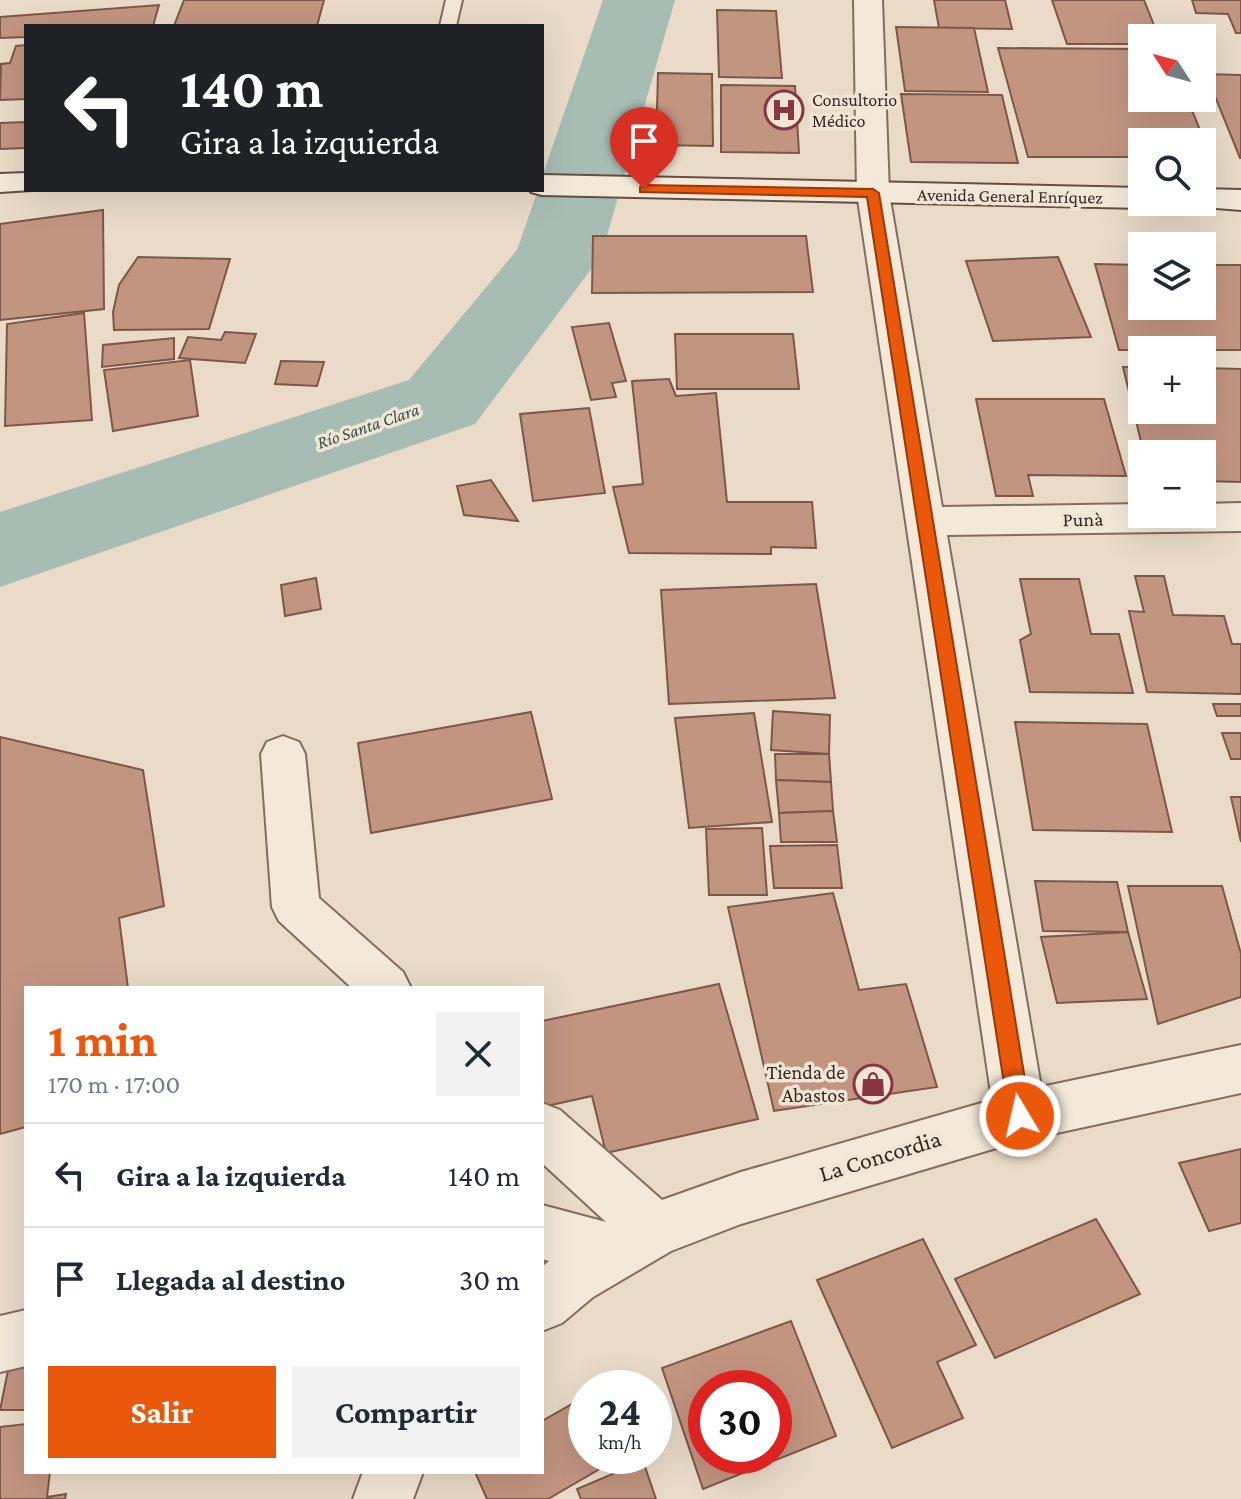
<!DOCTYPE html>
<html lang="es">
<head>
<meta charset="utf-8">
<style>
	body { margin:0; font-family:"Crimson Pro",serif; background:#f2f2f3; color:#1f2937; height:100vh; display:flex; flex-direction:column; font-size:30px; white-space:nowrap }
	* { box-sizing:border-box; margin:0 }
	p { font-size:26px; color:#747a83 }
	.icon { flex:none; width:44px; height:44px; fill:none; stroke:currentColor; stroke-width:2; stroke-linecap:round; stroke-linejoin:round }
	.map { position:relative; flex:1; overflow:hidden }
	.details { position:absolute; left:24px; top:986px; width:520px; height:488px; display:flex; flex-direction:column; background:#fff; border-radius:0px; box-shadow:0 8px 32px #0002 }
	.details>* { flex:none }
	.hud { position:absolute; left:24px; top:24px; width:520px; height:168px; border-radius:0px; box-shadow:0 8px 32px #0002; background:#202124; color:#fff; overflow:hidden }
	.needle { width:52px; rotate:306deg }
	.fabs { position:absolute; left:1128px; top:24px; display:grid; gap:16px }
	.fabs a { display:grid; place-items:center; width:88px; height:88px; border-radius:0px; background:#fff; box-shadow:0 8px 32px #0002; font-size:40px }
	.speed { position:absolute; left:568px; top:1370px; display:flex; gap:16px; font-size:40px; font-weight:700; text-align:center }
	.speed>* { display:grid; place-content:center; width:104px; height:104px; border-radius:50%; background:#fff; box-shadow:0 8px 32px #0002; line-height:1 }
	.speed small { font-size:20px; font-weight:400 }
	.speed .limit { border:12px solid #d22; background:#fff; color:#111 }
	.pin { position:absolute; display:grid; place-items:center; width:68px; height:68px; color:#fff; margin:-82px -34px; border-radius:50% 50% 50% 0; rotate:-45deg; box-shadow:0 0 8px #0007 }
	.pin .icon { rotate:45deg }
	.me { position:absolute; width:88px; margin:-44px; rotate:351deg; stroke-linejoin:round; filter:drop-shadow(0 0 6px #0008) }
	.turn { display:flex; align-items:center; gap:28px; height:168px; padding:0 24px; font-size:36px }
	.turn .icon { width:104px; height:104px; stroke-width:2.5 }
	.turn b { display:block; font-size:56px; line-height:68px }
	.round { display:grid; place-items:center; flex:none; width:84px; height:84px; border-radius:0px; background:#f2f2f3 }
	.overview { display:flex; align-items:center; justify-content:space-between; height:136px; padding:0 24px }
	h1 { font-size:48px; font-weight:700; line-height:60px; color:#ea580c }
	.primary-button { display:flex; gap:16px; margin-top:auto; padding:16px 24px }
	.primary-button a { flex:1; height:92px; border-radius:0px; background:#ea580c; color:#fff; font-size:32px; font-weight:700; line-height:92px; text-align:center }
	.primary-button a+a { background:#f2f2f3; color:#1f2937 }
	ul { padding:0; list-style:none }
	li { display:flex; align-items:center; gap:24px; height:104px; padding:0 24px; border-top:2px solid #e0e1e3 }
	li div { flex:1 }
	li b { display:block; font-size:30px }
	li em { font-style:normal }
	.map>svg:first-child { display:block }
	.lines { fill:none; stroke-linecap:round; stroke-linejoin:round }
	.river { fill:#a7bdb4; fill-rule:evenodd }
	.building { fill:#c29581; stroke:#7e5747; stroke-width:2; fill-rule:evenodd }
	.service-casing { stroke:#826d5e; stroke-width:4 }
	.minor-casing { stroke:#826d5e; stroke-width:4 }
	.secondary-casing { stroke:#644f42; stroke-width:4 }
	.service { fill:#f4e9d9; fill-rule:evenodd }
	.minor { fill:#f4e9d9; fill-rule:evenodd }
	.secondary { fill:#f4e9d9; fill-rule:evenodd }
	.route { fill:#ea580c; stroke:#983908; stroke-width:2 }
	.labels { text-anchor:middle; stroke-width:7; stroke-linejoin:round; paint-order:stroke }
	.far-poi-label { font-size:18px; fill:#342820; stroke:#f1e6d5; text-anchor:start }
	.far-street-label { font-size:18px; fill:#342820; stroke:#f1e6d5 }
	.far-water-label { font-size:18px; font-style:italic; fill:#31524c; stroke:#f1e6d5 }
	.street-label { font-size:20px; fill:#342820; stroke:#f1e6d5 }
	.poi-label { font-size:20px; fill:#342820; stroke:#f1e6d5; text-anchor:end }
	.near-street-label { font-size:24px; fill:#342820; stroke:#f1e6d5 }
</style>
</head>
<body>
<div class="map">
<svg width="1241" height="1499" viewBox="0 0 1241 1499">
	<rect width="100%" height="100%" fill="#e9dbc7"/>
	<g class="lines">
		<path class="river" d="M 603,0 L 675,0 L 601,256 L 475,424 L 0,587 L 0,512 L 409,380 L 517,250 L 538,190 L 542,190 L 542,177 Z"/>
	</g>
	<g class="building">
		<path d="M 184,0 L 324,0 L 317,26 L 174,26 Z"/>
		<path d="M 934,0 L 1005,0 L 1012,29 L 939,28 Z"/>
		<path d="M 1052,0 L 1144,0 L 1159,38 L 1142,38 L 1142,44 L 1067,44 Z"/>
		<path d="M 1192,0 L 1241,0 L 1241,33 L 1236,33 L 1228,14 L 1196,13 Z"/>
		<path d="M 159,5 L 153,26 L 26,26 L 26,37 L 0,38 L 0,17 Z"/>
		<path d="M 717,10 L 776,11 L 782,78 L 719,77 Z"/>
		<path d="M 896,27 L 974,28 L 988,92 L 905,91 Z"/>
		<path d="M 26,45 L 26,99 L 0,100 L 1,64 L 10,63 L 16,46 Z"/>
		<path d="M 998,48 L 1142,49 L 1142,98 L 1187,98 L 1211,157 L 1202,157 L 1202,142 L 1142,142 L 1142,157 L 1028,157 Z"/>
		<path d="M 658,73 L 712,74 L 713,146 L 656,145 Z"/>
		<path d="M 1206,74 L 1241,75 L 1241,158 L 1240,158 Z"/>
		<path d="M 721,85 L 795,86 L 799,153 L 721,152 Z"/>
		<path d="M 901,94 L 1002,95 L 1018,163 L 911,162 Z"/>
		<path d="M 26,122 L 26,148 L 0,149 L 0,123 Z"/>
		<path d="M 103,210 L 104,309 L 0,320 L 0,224 Z"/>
		<path d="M 593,236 L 806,236 L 813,292 L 592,293 Z"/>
		<path d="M 138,257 L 230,259 L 209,329 L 114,330 L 113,312 L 119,285 Z"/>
		<path d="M 1058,257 L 1091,337 L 993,341 L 966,261 Z"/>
		<path d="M 1095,264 L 1142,265 L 1142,306 L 1156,306 L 1158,312 L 1206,313 L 1202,299 L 1202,265 L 1241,265 L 1241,350 L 1119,350 Z"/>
		<path d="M 84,313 L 92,420 L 5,426 L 7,324 Z"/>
		<path d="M 609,323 L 626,381 L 612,383 L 616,397 L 591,400 L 572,327 Z"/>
		<path d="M 225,332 L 256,334 L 245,363 L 179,358 L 188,337 L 221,340 Z"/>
		<path d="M 675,334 L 793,334 L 799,389 L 677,389 Z"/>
		<path d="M 174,338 L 174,359 L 102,367 L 103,345 Z"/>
		<path d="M 190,360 L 198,416 L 113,431 L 104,370 Z"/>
		<path d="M 281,361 L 324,362 L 317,386 L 275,384 Z"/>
		<path d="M 1123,367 L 1142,367 L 1142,410 L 1202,410 L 1202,368 L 1241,369 L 1241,482 L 1202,481 L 1202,454 L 1144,454 Z"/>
		<path d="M 669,379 L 676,396 L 716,393 L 727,502 L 812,502 L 816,548 L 771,547 L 771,554 L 629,553 L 613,487 L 643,484 L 632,381 Z"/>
		<path d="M 976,399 L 1104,399 L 1126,476 L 1028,475 L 1033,496 L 996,496 Z"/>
		<path d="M 589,408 L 605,493 L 533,501 L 520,414 Z"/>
		<path d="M 491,480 L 518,521 L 464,515 L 457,486 Z"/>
		<path d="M 1135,576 L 1164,576 L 1173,615 L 1224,616 L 1232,644 L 1241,644 L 1241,694 L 1147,692 L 1129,611 L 1144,612 Z"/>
		<path d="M 316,578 L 321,609 L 285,616 L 281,585 Z"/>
		<path d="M 1020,579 L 1079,579 L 1091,634 L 1119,634 L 1133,693 L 1030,692 L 1020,640 L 1031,634 Z"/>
		<path d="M 816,584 L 835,698 L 669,704 L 661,590 Z"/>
		<path d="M 1213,704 L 1241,704 L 1241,716 L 1217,716 Z"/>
		<path d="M 773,711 L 830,715 L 829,754 L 771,750 Z"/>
		<path d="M 531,712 L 552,799 L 371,833 L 358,743 Z"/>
		<path d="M 754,713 L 772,822 L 689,828 L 675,718 Z"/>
		<path d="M 1015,722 L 1147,724 L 1172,832 L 1033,830 Z"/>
		<path d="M 1222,733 L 1241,733 L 1241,759 L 1231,759 Z"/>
		<path d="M 0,737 L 143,770 L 164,906 L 119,918 L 128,988 L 26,988 L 26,1127 L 0,1134 Z"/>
		<path d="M 775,754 L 829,754 L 831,782 L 776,780 Z"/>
		<path d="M 776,780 L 831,782 L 833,811 L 779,813 Z"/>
		<path d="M 1231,797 L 1241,797 L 1241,842 Z"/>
		<path d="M 833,811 L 837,842 L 781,842 L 779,813 Z"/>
		<path d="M 762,828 L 767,895 L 709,895 L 706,829 Z"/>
		<path d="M 837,845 L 842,888 L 774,888 L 770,846 Z"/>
		<path d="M 1035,881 L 1117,882 L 1128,932 L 1043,931 Z"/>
		<path d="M 1128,886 L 1222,886 L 1241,954 L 1241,997 L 1158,1024 Z"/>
		<path d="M 833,893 L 859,990 L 906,984 L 937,1087 L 774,1111 L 728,907 Z"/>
		<path d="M 1128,932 L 1147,999 L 1057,1003 L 1041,937 Z"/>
		<path d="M 719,984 L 758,1119 L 606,1153 L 592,1096 L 542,1107 L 542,1021 Z"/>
		<path d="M 1241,1149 L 1241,1223 L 1209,1231 L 1179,1163 Z"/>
		<path d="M 1096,1219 L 1140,1294 L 995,1358 L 955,1279 Z"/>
		<path d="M 923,1239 L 976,1345 L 937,1362 L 963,1418 L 892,1448 L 817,1280 Z"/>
		<path d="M 791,1321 L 836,1436 L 703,1489 L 662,1368 ZM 706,1388 L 774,1388 L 774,1456 L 706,1456 Z"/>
		<path d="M 26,1340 L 26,1410 L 0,1410 L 14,1341 Z"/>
		<path d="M 586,1396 L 586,1456 L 622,1456 L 548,1499 L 487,1499 L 475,1472 L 542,1472 L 542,1421 Z"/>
		<path d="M 26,1424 L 26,1472 L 50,1472 L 47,1497 L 66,1494 L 65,1499 L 0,1499 L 0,1427 Z"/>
		<path d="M 643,1461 L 656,1499 L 581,1499 L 577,1489 Z"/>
	</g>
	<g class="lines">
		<defs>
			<path id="service" d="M 446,0 L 462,0 L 456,26 L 440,26 Z"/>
			<g id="minor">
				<path d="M 854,0 L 882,0 L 889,193 L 942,507 L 1142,504 L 1142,514 L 1202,514 L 1202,504 L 1241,503 L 1241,531 L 947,535 L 1041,1087 L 1241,1045 L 1241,1093 L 1020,1141 L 741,1224 L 671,1251 L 593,1297 L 562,1323 L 542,1331 L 542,1267 L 549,1261 L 542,1259 L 542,1205 L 606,1222 L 542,1163 L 542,1103 L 560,1110 L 662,1200 L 741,1172 L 992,1100 L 857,193 Z"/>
				<path d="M 283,736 L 299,742 L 305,754 L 319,898 L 403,972 L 411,988 L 352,988 L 279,921 L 272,907 L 261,754 L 267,742 Z"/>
				<path d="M 26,1310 L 26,1366 L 0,1372 L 0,1316 Z"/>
				<path d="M 363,1472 L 423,1472 L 413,1499 L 353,1499 Z"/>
			</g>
			<g id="secondary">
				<path d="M 26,173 L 26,190 L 32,190 L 0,192 L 0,174 Z"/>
				<path d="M 542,175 L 1142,188 L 1142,202 L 1155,202 L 1142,208 L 542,195 L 531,192 L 542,190 Z"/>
				<path d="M 1202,189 L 1241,190 L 1241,210 L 1191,206 L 1188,202 L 1202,202 Z"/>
			</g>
		</defs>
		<use href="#service" class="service-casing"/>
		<use href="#minor" class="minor-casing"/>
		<use href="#secondary" class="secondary-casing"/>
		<use href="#service" class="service"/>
		<use href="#minor" class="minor"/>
		<use href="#secondary" class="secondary"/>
	</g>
	<path class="route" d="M 644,185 L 873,189 L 879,193 L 1031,1116 L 1028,1123 L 1020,1126 L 1012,1123 L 1009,1116 L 867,197 L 640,192 L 640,187 Z"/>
	<defs>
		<symbol id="hospital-ring" viewBox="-11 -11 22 22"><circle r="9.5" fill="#f1e6d5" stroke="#893640" stroke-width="1.5"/><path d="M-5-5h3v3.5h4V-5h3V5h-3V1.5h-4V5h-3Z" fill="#893640"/></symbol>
		<symbol id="shop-ring" viewBox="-11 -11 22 22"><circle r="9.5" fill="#f1e6d5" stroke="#893640" stroke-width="1.5"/><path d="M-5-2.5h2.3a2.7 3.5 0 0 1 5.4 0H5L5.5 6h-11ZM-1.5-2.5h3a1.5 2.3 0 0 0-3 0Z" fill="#893640"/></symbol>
	</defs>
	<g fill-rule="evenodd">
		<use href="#hospital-ring" x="762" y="88" width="44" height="44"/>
		<use href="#shop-ring" x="851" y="1062" width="44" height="44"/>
	</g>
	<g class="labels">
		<g class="far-poi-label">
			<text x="812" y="106">Consultorio<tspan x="812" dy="21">Médico</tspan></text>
		</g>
		<g class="far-street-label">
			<text transform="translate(1010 196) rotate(1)" y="6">Avenida General Enríquez</text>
		</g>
		<g class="far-water-label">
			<text transform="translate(368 426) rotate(-19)" y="6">Río Santa Clara</text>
		</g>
		<g class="street-label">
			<text transform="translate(1083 519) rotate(-1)" y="7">Punà</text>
		</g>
		<g class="poi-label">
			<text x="845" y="1079">Tienda de<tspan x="845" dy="23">Abastos</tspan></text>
		</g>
		<g class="near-street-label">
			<text transform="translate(880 1156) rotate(-17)" y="8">La Concordia</text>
		</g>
	</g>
</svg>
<div class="fabs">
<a><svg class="needle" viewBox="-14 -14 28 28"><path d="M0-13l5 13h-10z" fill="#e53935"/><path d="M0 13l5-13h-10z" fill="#747a83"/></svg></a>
<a><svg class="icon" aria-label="search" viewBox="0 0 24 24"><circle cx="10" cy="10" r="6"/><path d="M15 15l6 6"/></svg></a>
<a><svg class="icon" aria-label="layers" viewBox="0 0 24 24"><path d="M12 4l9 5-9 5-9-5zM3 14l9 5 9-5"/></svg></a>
<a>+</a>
<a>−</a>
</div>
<div class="speed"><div>24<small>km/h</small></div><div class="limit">30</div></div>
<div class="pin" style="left:644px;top:189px;background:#d93025"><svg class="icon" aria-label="arrive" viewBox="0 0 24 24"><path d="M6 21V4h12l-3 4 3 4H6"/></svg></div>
<svg class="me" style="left:1020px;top:1116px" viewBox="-20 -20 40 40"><circle r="17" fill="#ea580c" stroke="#fff" stroke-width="3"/><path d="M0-11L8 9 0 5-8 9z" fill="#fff"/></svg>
<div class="hud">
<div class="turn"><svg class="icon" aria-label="left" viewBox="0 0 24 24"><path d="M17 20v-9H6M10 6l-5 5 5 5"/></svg><div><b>140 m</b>Gira a la izquierda</div></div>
</div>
<section class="details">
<div class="overview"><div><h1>1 min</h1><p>170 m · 17:00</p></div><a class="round"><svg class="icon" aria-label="close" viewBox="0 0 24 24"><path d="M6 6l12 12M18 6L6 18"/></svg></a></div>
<ul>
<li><svg class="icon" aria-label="left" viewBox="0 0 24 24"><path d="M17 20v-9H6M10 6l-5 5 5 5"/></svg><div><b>Gira a la izquierda</b></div><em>140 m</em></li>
<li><svg class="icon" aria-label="arrive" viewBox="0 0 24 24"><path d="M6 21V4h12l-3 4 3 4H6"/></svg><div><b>Llegada al destino</b></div><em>30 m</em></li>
</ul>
<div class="primary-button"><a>Salir</a><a>Compartir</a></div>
</section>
</div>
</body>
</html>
